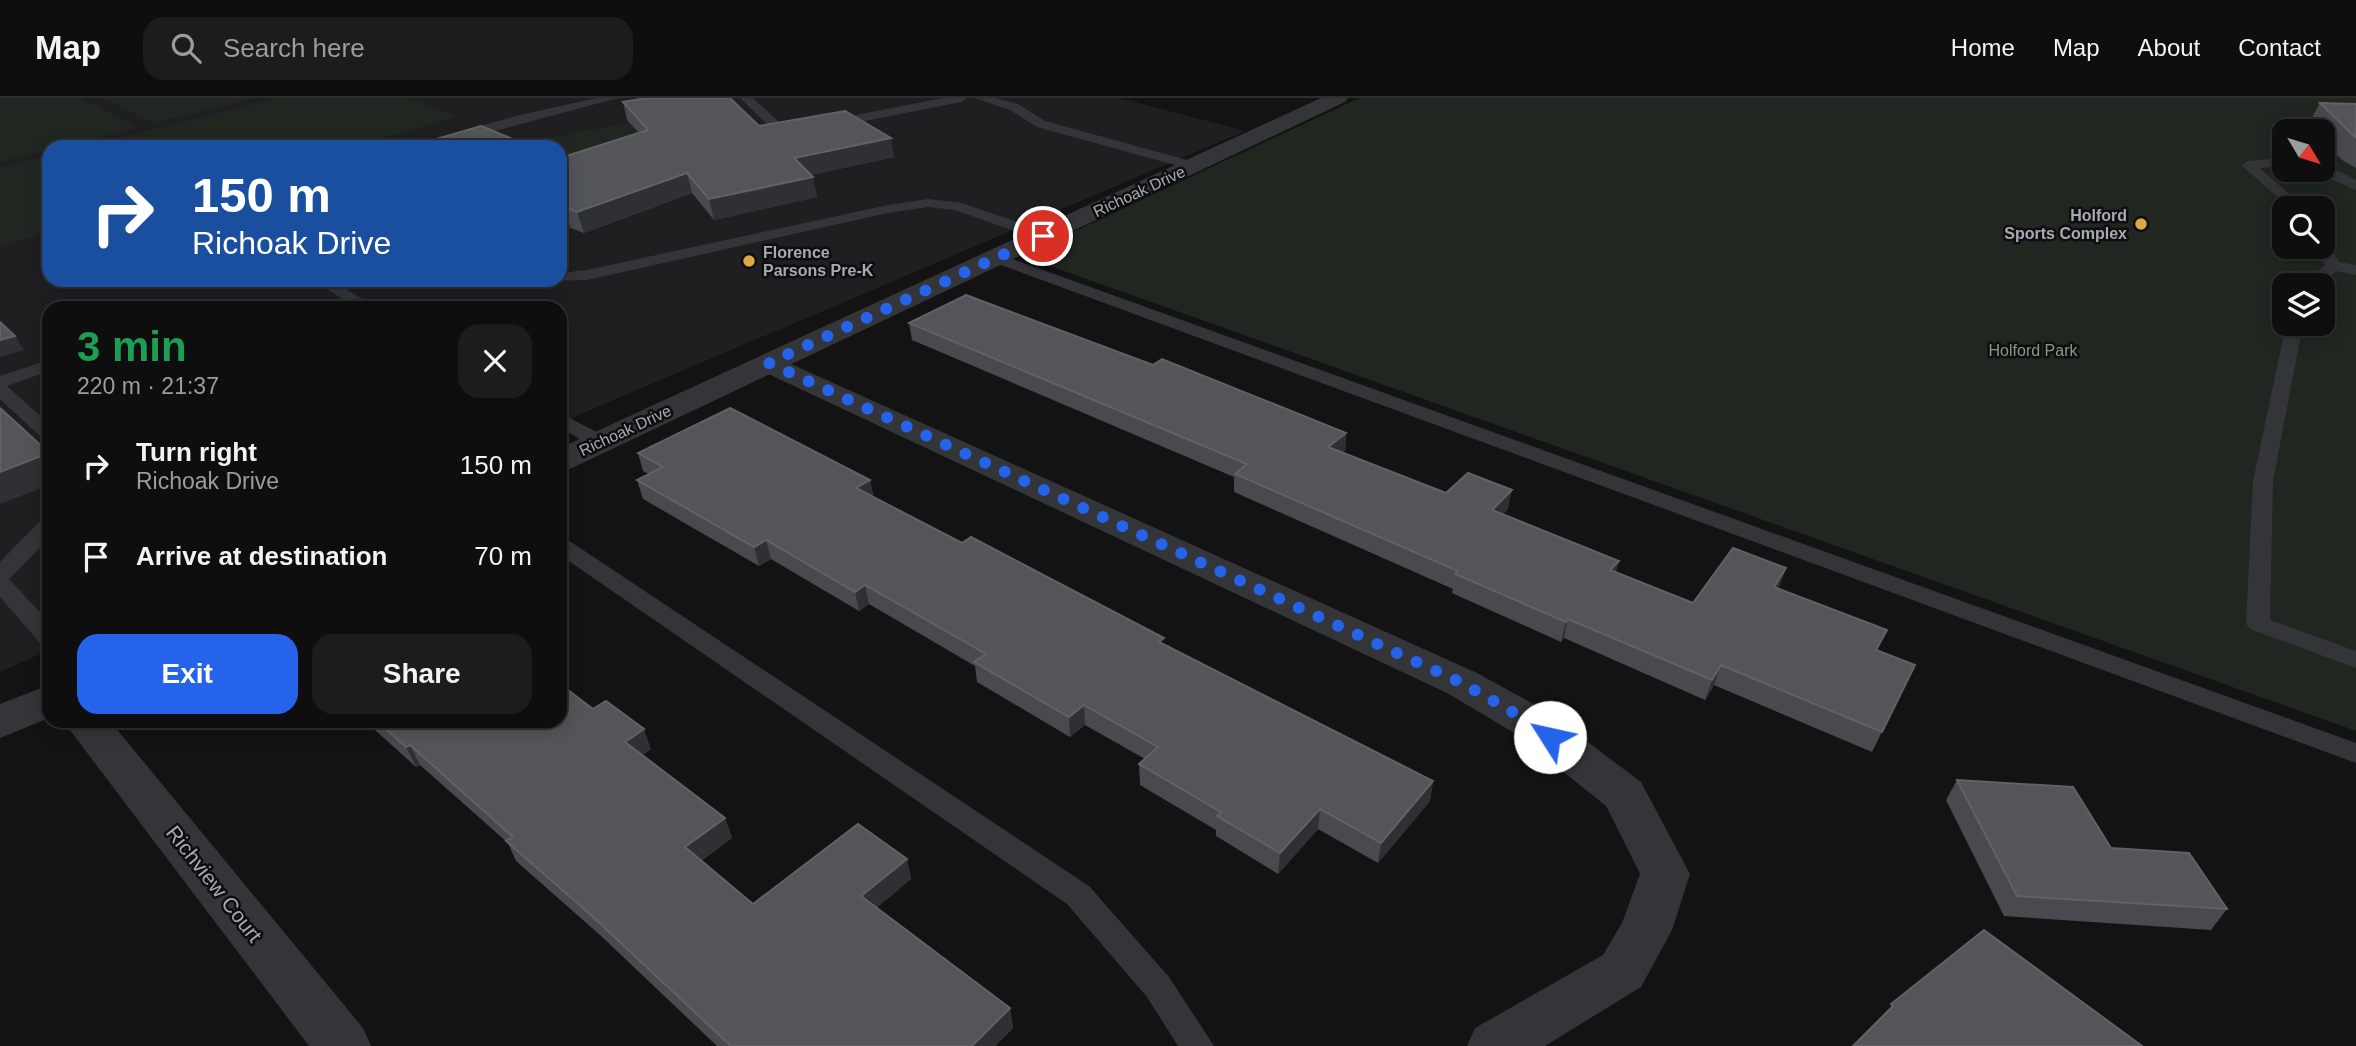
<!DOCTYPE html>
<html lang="en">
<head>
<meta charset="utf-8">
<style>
	body { margin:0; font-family:Arial,sans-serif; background:#1c1c1d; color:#f1f3f6; height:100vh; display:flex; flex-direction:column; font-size:26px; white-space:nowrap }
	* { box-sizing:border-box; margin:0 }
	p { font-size:23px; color:#9b9c9e }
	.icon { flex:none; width:38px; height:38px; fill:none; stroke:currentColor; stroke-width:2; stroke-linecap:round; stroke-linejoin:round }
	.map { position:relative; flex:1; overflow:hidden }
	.panel { position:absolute; left:42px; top:203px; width:525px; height:427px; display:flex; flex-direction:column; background:#0e0e0f; border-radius:21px; box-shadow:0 4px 18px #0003,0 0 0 2px #2e2e2f }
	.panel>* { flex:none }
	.top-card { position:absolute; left:42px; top:42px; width:525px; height:147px; border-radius:21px; box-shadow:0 4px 18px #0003,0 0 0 2px #2e2e2f; background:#1a4fa0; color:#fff; overflow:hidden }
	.needle { width:46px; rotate:128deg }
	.buttons { position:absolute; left:2272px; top:21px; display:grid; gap:14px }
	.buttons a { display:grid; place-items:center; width:63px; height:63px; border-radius:14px; background:#0e0e0f; box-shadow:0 4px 18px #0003,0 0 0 2px #2e2e2f; font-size:35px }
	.pin { position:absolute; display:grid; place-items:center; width:60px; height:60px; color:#fff; margin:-30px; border:4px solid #fff; border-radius:50%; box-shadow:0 2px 7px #0007 }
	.me { position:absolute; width:77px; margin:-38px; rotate:305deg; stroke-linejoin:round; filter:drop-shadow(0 0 5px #0008) }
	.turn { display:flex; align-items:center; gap:24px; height:147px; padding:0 35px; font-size:32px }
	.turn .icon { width:91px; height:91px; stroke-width:2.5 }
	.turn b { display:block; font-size:49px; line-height:60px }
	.round { display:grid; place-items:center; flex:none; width:74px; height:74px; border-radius:21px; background:#1c1c1d }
	.headline { display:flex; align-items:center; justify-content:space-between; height:119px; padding:0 35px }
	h1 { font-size:42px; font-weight:800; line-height:52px; color:#1e9e55 }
	.primary-button { display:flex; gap:14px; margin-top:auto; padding:14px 35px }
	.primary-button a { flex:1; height:80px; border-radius:21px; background:#2563eb; color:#fff; font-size:28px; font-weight:800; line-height:80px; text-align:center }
	.primary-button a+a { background:#1c1c1d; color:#f1f3f6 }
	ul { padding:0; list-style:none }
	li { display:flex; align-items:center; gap:21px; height:91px; padding:0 35px }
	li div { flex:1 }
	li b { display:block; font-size:26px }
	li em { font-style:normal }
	header { display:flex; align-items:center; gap:42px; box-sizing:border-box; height:98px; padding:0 35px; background:#0e0e0f; border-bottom:2px solid #2e2e2f }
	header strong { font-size:33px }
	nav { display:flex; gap:38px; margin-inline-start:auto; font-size:24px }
	.search { width:490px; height:63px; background:#1c1c1d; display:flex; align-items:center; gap:18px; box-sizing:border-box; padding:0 24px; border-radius:21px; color:#9b9c9e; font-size:26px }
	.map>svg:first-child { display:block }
	.built { fill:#1f1f21; fill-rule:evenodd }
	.green { fill:#202620; fill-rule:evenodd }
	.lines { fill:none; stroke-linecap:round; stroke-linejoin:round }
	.service { fill:#343539; fill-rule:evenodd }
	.minor { fill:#343539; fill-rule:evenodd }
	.tertiary { fill:#343539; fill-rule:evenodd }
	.wall { fill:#494a4f }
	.shaded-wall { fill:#2f3033 }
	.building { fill:#535559; stroke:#606267; stroke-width:2 }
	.route { stroke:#2563eb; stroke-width:12; stroke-dasharray:0 21.6 }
	.poi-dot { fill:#dbaa44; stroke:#0e0e0f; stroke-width:2.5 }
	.labels { text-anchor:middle; stroke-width:5; stroke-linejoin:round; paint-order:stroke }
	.far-street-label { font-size:16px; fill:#a6aab3; stroke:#0e0e0f }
	.far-poi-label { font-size:16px; font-weight:bold; fill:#a6aab3; stroke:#0e0e0f; text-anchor:end }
	.far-park-label { font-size:16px; fill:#7f9c81; stroke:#0e0e0f }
	.near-street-label { font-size:21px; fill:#a6aab3; stroke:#0e0e0f }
</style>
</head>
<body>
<header>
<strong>Map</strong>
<div class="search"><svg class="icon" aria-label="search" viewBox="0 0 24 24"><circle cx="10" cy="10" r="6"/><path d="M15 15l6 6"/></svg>Search here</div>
<nav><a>Home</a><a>Map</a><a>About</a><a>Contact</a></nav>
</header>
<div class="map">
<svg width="2356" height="948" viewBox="0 0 2356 948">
	<rect width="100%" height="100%" fill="#131314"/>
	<path class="built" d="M 0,0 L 1120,0 L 1245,33 L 560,325 L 560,210 L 49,210 L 49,552 L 0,574 ZM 49,49 L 560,49 L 560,182 L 49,182 Z"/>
	<g class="green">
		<path d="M 0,0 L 81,0 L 138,30 L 59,49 L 49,49 L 49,52 L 0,64 Z"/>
		<path d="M 103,0 L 257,0 L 154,25 Z"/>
		<path d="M 279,0 L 408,0 L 457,19 L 351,49 L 83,49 Z"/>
		<path d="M 1359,0 L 2356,0 L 2356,633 L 1022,158 ZM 2284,33 L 2322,33 L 2322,72 L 2284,72 ZM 2284,110 L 2322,110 L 2322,149 L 2284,149 ZM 2284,187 L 2322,187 L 2322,226 L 2284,226 Z"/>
		<path d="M 630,25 L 650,52 L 560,78 L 560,49 L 492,49 Z"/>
		<path d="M 49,57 L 49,134 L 0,148 L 0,70 Z"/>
	</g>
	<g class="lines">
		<g class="service">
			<path d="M 596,0 L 618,0 L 436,49 L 415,49 L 417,46 L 516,18 Z"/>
			<path d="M 740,0 L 753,0 L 780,25 L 800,28 L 943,0 L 967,0 L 961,4 L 800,36 L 772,31 Z"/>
			<path d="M 975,0 L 995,0 L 1018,6 L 1045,23 L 1198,65 L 1200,68 L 1193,72 L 1037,29 L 1010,12 Z"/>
			<path d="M 2284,60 L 2284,68 L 2260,70 L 2305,110 L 2290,110 L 2241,67 L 2248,63 Z"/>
			<path d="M 2322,69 L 2339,73 L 2356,82 L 2356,92 L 2309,72 L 2322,72 Z"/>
			<path d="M 928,101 L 962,105 L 1048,135 L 1051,138 L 1043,143 L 955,112 L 928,109 L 888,115 L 587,182 L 554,183 L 529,189 L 509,185 L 507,182 L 560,182 L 560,175 L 587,172 L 888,107 Z"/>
			<path d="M 2322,141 L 2327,143 L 2339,164 L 2356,167 L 2356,177 L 2336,173 L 2320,187 L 2303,187 L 2325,167 L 2316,149 L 2322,149 Z"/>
			<path d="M 996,155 L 2356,645 L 2356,665 L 990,163 L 988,160 Z"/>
			<path d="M 312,182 L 332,182 L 377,210 L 357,210 Z"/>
			<path d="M 2286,226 L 2303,226 L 2273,383 L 2270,522 L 2356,553 L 2356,570 L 2250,531 L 2246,526 L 2253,383 Z"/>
			<path d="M 49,262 L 49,273 L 7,288 L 49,326 L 49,342 L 42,340 L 0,301 L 0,278 Z"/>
			<path d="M 560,315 L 608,340 L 611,344 L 608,348 C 592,352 574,337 560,329 Z"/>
			<path d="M 49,420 L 49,440 L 9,481 L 49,524 L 49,547 L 40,545 L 0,499 L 0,464 L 41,422 Z"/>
			<path d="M 560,440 L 568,442 L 1089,788 L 1169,879 L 1214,948 L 1178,948 L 1147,899 L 1067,806 L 560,457 Z"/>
		</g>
		<g class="minor">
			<path d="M 769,256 L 1477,575 L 1548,614 L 1641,684 L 1690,776 L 1672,832 L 1641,889 L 1545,948 L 1467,948 L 1475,930 L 1603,857 L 1622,825 L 1640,776 L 1606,708 L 1516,636 L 1447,595 L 758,271 L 754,265 L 758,259 Z"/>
			<path d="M 63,623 L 110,623 L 363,930 L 371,948 L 309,948 Z"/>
		</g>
		<g class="tertiary">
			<path d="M 1321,0 L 1348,0 L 1345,4 L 572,370 L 560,373 L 560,350 Z"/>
			<path d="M 49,587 L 49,620 L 0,640 L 0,606 Z"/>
		</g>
	</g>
	<g class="wall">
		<path d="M 623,4 L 759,28 L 894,59 L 811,77 L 817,99 L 714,122 L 692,95 L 584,135 L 571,130 L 560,134 L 560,60 L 639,35 L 627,22 Z"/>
		<path d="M 2320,5 L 2356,6 L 2356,70 L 2342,62 L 2322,41 L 2322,33 L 2314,33 L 2308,27 Z"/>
		<path d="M 909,225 L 1153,267 L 1346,335 L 1345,353 L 1342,355 L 1446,395 L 1508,411 L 1503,416 L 1616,474 L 1693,505 L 1786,470 L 1778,491 L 1878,552 L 1915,567 L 1872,654 L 1714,587 L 1705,602 L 1564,540 L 1561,544 L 1452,495 L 1453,491 L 1234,394 L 1234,379 L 912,242 Z"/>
		<path d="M 638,355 L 870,382 L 873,398 L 962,445 L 1433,683 L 1430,703 L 1378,765 L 1318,731 L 1278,776 L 1216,738 L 1216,732 L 1140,687 L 1139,666 L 1145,661 L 1085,627 L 1070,639 L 977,584 L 975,568 L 869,506 L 859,513 L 771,461 L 759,468 L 643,401 L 637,382 L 649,376 L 643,373 Z"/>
		<path d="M 593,611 L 651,651 L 643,657 L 725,720 L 732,740 L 701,763 L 753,806 L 907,761 L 911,781 L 876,810 L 1010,910 L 1013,930 L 995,948 L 717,948 L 600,837 L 516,763 L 508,745 L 420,667 L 416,669 L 365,623 L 560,623 Z"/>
		<path d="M 1957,682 L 2111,750 L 2227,811 L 2211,832 L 2004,818 L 1946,702 Z"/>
	</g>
	<g class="shaded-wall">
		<path d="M 891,40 L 894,59 L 797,80 L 794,60 Z"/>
		<path d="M 687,75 L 692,95 L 584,135 L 577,114 Z"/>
		<path d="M 813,79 L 817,99 L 714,122 L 709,101 Z"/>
		<path d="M 564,109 L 571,130 L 560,134 L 560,111 Z"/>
		<path d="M 15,238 L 24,252 L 0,259 L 0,242 Z"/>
		<path d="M 1346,335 L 1345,353 L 1327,367 L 1328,349 Z"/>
		<path d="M 49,355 L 49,387 L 0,406 L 0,374 Z"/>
		<path d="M 870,382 L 874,400 L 856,390 Z"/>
		<path d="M 1512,392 L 1508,411 L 1488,430 L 1492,412 Z"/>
		<path d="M 766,442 L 771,461 L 759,468 L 754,449 Z"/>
		<path d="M 1619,463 L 1614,482 L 1610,472 Z"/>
		<path d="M 1786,470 L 1779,489 L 1767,509 L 1774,489 Z"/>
		<path d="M 865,487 L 869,506 L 859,513 L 855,494 Z"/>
		<path d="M 1568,521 L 1564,540 L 1561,544 L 1566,524 Z"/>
		<path d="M 1721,567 L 1714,587 L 1705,602 L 1712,582 Z"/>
		<path d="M 1084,607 L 1085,627 L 1070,639 L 1069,619 Z"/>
		<path d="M 644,631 L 651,651 L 633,664 L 625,644 Z"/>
		<path d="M 410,647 L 420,667 L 416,669 L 406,649 Z"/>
		<path d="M 1433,683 L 1430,703 L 1378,765 L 1381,745 Z"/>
		<path d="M 1320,711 L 1318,731 L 1278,776 L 1280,755 Z"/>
		<path d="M 725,720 L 732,740 L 692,769 L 685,749 Z"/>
		<path d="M 907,761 L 911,781 L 866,819 L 861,798 Z"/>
		<path d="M 1010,910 L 1013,930 L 995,948 L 972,948 Z"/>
	</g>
	<g class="building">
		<path d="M 647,0 L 730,0 L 759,28 L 845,13 L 891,40 L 794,60 L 813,79 L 709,101 L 687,75 L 577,114 L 564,109 L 560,111 L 560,60 L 648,32 L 623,4 Z"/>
		<path d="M 2320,5 L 2356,6 L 2356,39 L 2355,39 Z"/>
		<path d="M 481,28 L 532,49 L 409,49 Z"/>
		<path d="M 966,197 L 1153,267 L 1162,261 L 1346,335 L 1328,349 L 1446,395 L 1468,375 L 1512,392 L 1492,412 L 1619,463 L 1610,472 L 1693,505 L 1733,450 L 1786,470 L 1774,489 L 1887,532 L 1876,552 L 1915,567 L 1882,634 L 1721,567 L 1712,582 L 1568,521 L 1566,524 L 1455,476 L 1458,473 L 1235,376 L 1247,366 L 909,225 Z"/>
		<path d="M 0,224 L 15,238 L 0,242 Z"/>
		<path d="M 0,310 L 49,355 L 0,374 Z"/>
		<path d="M 730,310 L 870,382 L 856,390 L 962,445 L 971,439 L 1164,540 L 1159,544 L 1433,683 L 1381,745 L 1320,711 L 1280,755 L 1217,718 L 1221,714 L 1139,666 L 1158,649 L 1084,607 L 1069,619 L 974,564 L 986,556 L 865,487 L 855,494 L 766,442 L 754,449 L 637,382 L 663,369 L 638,355 Z"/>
		<path d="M 560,586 L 593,611 L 606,603 L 644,631 L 625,644 L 725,720 L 685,749 L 753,806 L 858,726 L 907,761 L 861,798 L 1010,910 L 972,948 L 731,948 L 591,817 L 506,743 L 513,739 L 410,647 L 406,649 L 377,623 L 560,623 Z"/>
		<path d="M 1957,682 L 2073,689 L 2111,750 L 2189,755 L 2227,811 L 2017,798 Z"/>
		<path d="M 1984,832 L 2142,948 L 1853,948 L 1893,908 L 1891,906 Z"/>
	</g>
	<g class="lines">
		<path class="route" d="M 1043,138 L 769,265 L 1462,585 L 1532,625 L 1550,639"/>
	</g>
	<g class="poi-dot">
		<circle cx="2141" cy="126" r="7"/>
		<circle cx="749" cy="163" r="7"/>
	</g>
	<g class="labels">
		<g class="far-street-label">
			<text transform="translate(1139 93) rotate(-25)" y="6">Richoak Drive</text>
			<text transform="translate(625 332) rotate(-25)" y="6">Richoak Drive</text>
		</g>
		<g class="far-poi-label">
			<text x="2127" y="123">Holford<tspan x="2127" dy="18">Sports Complex</tspan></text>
			<text x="763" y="160" text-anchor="start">Florence<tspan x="763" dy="18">Parsons Pre-K</tspan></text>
		</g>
		<g class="far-park-label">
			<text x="2033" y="258">Holford Park</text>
		</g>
		<g class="near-street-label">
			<text transform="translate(214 786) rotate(52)" y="7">Richview Court</text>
		</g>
	</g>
</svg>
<div class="buttons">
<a><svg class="needle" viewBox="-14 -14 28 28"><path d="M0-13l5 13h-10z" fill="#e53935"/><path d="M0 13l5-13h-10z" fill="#9b9c9e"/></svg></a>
<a><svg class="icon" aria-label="search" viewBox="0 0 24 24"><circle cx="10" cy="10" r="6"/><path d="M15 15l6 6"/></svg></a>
<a><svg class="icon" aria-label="layers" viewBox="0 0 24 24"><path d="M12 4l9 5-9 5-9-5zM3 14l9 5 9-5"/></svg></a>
</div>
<div class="pin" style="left:1043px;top:138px;background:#d93025"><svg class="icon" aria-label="arrive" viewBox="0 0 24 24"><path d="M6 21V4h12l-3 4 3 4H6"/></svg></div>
<svg class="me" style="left:1550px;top:639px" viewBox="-20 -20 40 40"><circle r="19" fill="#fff"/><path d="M0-13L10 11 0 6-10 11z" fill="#2563eb"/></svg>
<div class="top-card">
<div class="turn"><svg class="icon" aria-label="right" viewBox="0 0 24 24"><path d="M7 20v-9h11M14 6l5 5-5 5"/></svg><div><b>150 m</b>Richoak Drive</div></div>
</div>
<section class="panel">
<div class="headline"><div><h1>3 min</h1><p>220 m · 21:37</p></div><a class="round"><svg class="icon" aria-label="close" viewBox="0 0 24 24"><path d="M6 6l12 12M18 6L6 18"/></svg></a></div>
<ul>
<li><svg class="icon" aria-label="right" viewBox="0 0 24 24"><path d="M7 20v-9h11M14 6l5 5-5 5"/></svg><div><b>Turn right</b><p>Richoak Drive</p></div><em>150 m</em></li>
<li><svg class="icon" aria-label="arrive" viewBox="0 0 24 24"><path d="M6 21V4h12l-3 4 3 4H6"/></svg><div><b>Arrive at destination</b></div><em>70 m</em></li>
</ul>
<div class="primary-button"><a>Exit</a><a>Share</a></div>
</section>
</div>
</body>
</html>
